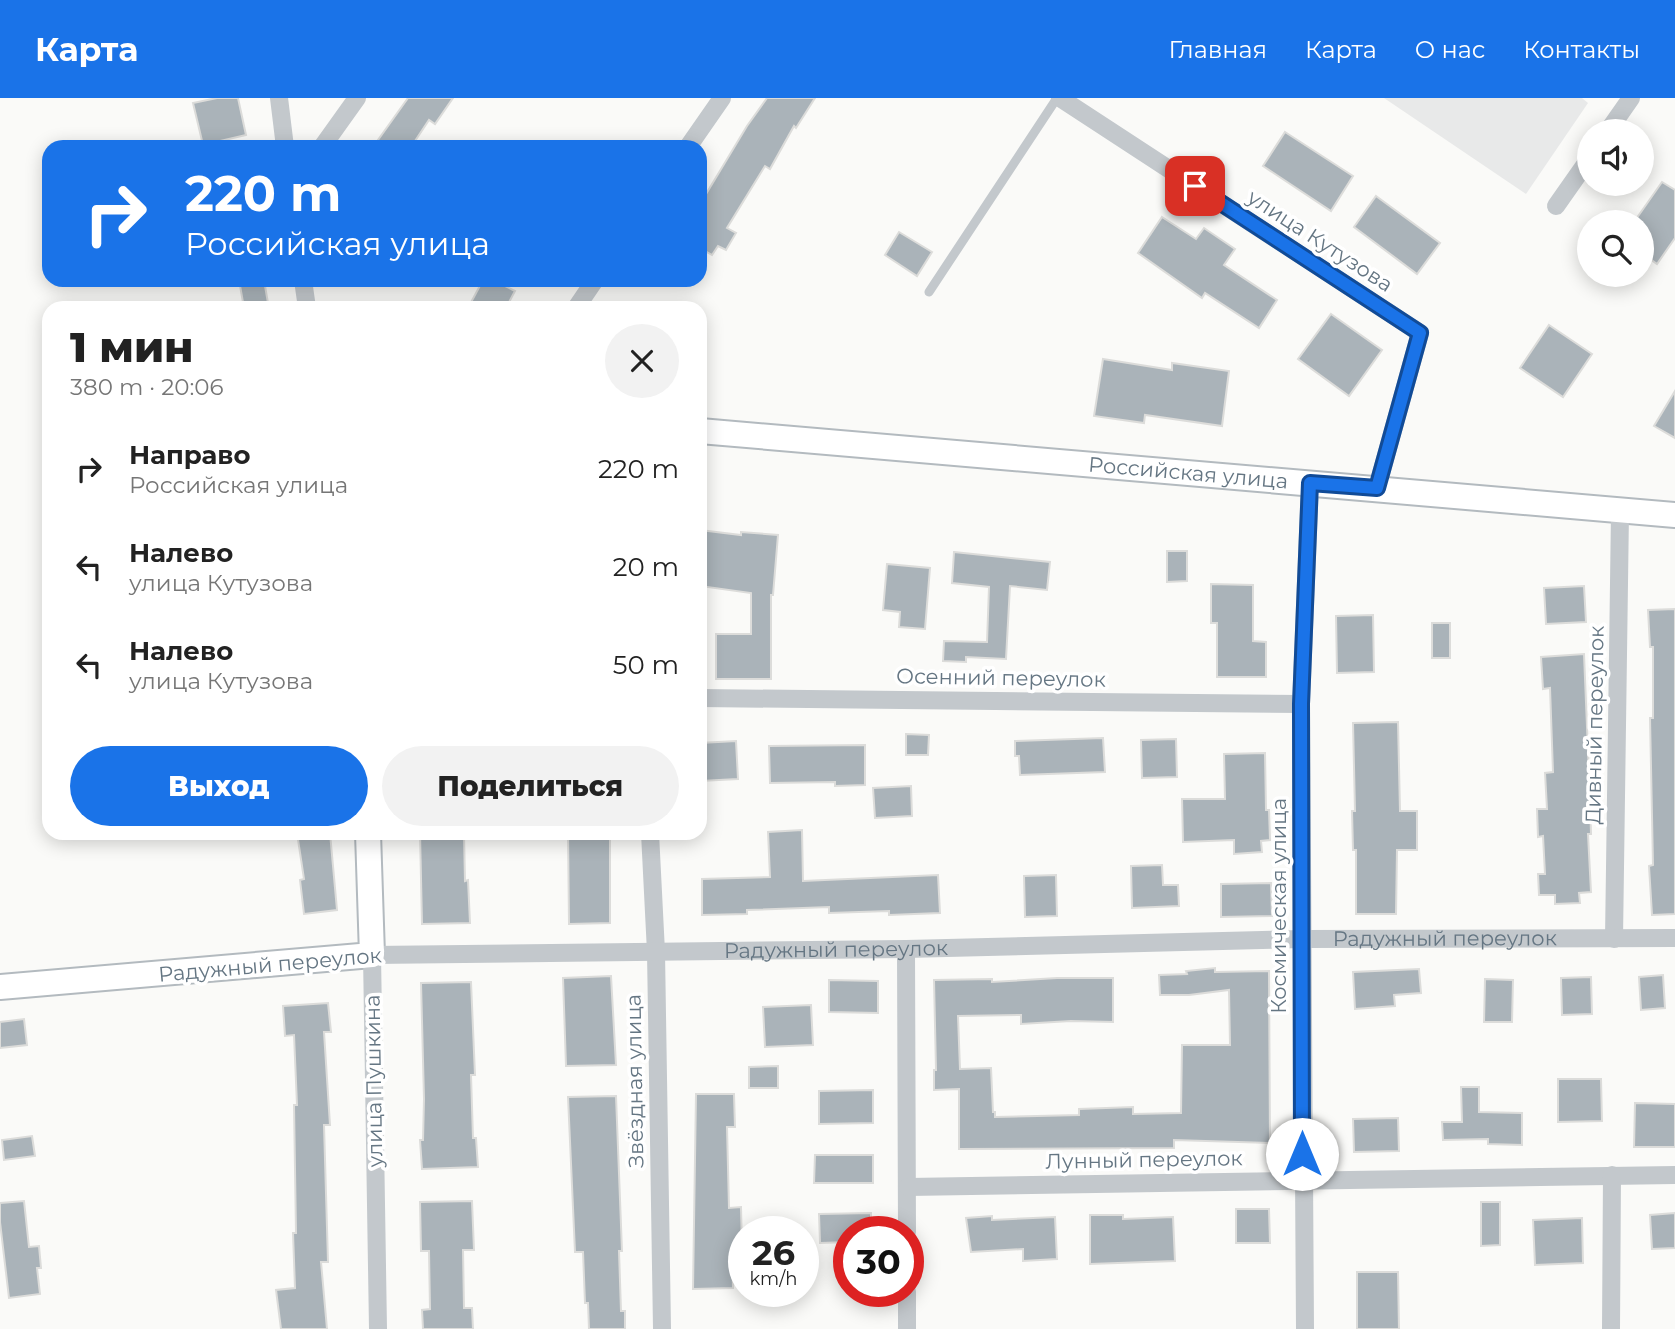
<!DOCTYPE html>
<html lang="ru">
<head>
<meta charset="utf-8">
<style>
	body { margin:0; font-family:Montserrat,sans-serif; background:#f2f2f2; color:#222; height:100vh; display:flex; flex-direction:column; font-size:26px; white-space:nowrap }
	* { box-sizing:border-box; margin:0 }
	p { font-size:23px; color:#767676 }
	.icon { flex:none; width:38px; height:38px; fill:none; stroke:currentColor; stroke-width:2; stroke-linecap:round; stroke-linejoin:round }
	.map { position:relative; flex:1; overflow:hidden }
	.details { position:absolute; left:42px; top:203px; width:665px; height:539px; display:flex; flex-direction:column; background:#fff; border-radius:21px; box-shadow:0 4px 18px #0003 }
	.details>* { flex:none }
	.banner { position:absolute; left:42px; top:42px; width:665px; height:147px; border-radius:21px; box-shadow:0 4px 18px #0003; background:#1a73e8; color:#fff; overflow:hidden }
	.tools { position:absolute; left:1577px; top:21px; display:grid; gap:14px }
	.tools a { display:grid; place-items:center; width:77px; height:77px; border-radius:50%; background:#fff; box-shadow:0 4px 18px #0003; font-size:35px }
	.speed { position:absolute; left:728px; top:1118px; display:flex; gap:14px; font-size:35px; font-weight:700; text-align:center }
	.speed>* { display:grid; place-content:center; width:91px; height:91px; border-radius:50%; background:#fff; box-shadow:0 4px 18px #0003; line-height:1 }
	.speed small { font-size:18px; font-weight:400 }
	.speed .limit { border:10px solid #d22; background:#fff; color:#111 }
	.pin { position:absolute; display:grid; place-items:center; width:60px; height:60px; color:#fff; margin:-30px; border-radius:14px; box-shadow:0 4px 10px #0006 }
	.me { position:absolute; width:77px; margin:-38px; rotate:0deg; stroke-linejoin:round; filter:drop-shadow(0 0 5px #0008) }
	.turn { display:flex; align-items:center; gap:24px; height:147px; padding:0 28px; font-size:32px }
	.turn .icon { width:91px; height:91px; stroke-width:2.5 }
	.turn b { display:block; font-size:49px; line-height:60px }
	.round { display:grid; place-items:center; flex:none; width:74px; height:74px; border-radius:37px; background:#f2f2f2 }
	.overview { display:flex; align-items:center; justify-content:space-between; height:119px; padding:0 28px }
	h1 { font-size:42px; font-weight:800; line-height:52px }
	.cta { display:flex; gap:14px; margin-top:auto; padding:14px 28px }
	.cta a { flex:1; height:80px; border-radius:42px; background:#1a73e8; color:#fff; font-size:28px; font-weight:800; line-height:80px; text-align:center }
	.cta a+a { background:#f2f2f2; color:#222 }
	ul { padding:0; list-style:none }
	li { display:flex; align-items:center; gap:21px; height:98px; padding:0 28px }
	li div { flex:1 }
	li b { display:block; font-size:26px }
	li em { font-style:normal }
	header { display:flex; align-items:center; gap:42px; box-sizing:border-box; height:98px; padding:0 35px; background:#1a73e8; color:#fff }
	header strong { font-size:33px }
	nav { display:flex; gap:38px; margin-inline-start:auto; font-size:24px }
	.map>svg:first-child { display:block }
	.built { fill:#e8e9e9 }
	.building { fill:#aab3b9; stroke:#dcdcda; stroke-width:2 }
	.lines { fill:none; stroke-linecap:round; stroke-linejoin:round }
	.secondary-casing { stroke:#b3babf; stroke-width:28 }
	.lane { stroke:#c3c8cc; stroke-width:9 }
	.street { stroke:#c3c8cc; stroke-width:18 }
	.secondary { stroke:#fff; stroke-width:24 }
	.route-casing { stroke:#114b97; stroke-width:18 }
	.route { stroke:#1a73e8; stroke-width:12 }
	.labels { text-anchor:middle; stroke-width:7; stroke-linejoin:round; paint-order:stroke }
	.street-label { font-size:21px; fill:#657683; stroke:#fff }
</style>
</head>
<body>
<header>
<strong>Карта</strong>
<nav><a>Главная</a><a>Карта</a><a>О нас</a><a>Контакты</a></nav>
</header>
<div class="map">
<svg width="1675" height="1231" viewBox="0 0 1675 1231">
	<rect width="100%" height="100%" fill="#fafaf8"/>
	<path class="built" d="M 1384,0 L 1582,0 L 1588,5 L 1526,96 Z"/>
	<g class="building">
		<path d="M 217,0 L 238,0 L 246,37 L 203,47 L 193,5 Z"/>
		<path d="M 408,0 L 453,0 L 435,26 L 429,22 L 411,49 L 373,49 Z"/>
		<path d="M 767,0 L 815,0 L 796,30 L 794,28 L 770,71 L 765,68 L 727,130 L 736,135 L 726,152 L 718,148 L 712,157 L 700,150 L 700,106 L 747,28 Z"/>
		<path d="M 1285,34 L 1353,78 L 1331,113 L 1263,68 Z"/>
		<path d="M 1662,84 L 1675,92 L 1675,140 L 1657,166 L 1642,155 L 1642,124 L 1634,124 Z"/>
		<path d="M 1376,98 L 1440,145 L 1417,176 L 1354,129 Z"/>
		<path d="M 1162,119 L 1196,141 L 1204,130 L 1235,151 L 1224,167 L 1277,202 L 1259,230 L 1205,195 L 1202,200 L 1138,155 Z"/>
		<path d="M 899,134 L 932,154 L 917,178 L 885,157 Z"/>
		<path d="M 239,182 L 264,182 L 268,205 L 244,210 Z"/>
		<path d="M 483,182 L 493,182 L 515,193 L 506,210 L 468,210 Z"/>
		<path d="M 1331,216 L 1382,252 L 1349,298 L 1298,261 Z"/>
		<path d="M 1549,227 L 1592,256 L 1563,299 L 1520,270 Z"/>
		<path d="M 1103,261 L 1172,272 L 1172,265 L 1229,273 L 1222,328 L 1145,317 L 1144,325 L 1094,318 Z"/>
		<path d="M 1675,293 L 1675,340 L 1654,328 Z"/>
		<path d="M 700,432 L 741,437 L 741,434 L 778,437 L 773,497 L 771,497 L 771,581 L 716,581 L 716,536 L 751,536 L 751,495 L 700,488 Z"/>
		<path d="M 1167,453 L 1187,453 L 1187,483 L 1167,484 Z"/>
		<path d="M 954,454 L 1050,464 L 1047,492 L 1010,488 L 1006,561 L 966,559 L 966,564 L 943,563 L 944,543 L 987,544 L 989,489 L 952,485 Z"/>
		<path d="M 887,466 L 930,470 L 925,531 L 899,529 L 900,514 L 883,512 Z"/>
		<path d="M 1211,486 L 1253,487 L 1253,543 L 1266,544 L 1266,579 L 1217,579 L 1217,525 L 1211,525 Z"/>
		<path d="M 1584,488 L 1586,524 L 1546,526 L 1544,490 Z"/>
		<path d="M 1675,511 L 1675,816 L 1652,817 L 1649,768 L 1653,767 L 1650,620 L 1653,620 L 1653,549 L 1650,549 L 1648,512 Z"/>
		<path d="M 1373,517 L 1374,574 L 1337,575 L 1336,518 Z"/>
		<rect x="1432" y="525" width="18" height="35"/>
		<path d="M 1584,556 L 1590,701 L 1591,736 L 1588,736 L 1591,794 L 1579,795 L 1580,805 L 1555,806 L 1555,797 L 1539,797 L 1538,776 L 1545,776 L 1543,738 L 1538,739 L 1537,711 L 1547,711 L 1545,675 L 1553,674 L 1550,590 L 1543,591 L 1541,559 Z"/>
		<path d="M 1398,624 L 1400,713 L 1417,713 L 1417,752 L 1397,752 L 1396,816 L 1356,816 L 1356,752 L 1353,752 L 1352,713 L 1355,713 L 1353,625 Z"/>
		<path d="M 906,636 L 929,637 L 928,657 L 906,657 Z"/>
		<path d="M 1103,640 L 1105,674 L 1020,677 L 1019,658 L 1015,658 L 1015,643 Z"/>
		<path d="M 1176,641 L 1177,679 L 1142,680 L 1141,642 Z"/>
		<path d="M 736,643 L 738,681 L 700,683 L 700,645 Z"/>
		<path d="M 865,647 L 865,687 L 835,688 L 835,684 L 770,685 L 769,648 Z"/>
		<path d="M 1265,655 L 1266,712 L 1269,712 L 1270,742 L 1261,743 L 1262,754 L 1234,756 L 1234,742 L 1183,744 L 1182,701 L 1225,701 L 1224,656 Z"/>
		<path d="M 911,688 L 912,718 L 875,720 L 873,690 Z"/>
		<path d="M 802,732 L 803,783 L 938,777 L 940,815 L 889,817 L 889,813 L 829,815 L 829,809 L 747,812 L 747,816 L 702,817 L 702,781 L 770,779 L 768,734 Z"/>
		<path d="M 297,735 L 330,735 L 337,812 L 304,816 L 300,782 L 304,781 Z"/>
		<path d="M 420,735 L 464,735 L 465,783 L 468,782 L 470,825 L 422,826 Z"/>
		<path d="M 568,735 L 610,735 L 610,825 L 569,826 Z"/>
		<path d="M 1162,767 L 1163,787 L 1178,787 L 1179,808 L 1132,810 L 1131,768 Z"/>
		<path d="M 1056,777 L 1057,818 L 1025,819 L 1024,778 Z"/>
		<path d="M 1271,785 L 1272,818 L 1221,819 L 1221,786 Z"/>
		<path d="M 1215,870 L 1215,874 L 1269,873 L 1270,1045 L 1174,1042 L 1174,1050 L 959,1051 L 959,991 L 934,992 L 934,972 L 936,972 L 934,882 L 992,881 L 992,884 L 1057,880 L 1113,880 L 1113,924 L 1071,923 L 1021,926 L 1021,917 L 958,918 L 960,971 L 991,970 L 993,1014 L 995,1014 L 995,1019 L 1079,1017 L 1079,1011 L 1133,1009 L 1133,1016 L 1181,1015 L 1182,947 L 1230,947 L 1229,892 L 1189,897 L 1160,897 L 1159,877 L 1187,876 L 1186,873 Z"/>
		<path d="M 1419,871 L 1421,895 L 1394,897 L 1395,908 L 1355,911 L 1353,874 Z"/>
		<path d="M 1663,877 L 1665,910 L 1641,912 L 1639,879 Z"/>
		<path d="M 611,878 L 616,967 L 566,968 L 563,880 Z"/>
		<path d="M 1591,879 L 1592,916 L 1562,917 L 1561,880 Z"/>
		<path d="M 1485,881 L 1513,882 L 1512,924 L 1484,924 Z"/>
		<path d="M 829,882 L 878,883 L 878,915 L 829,914 Z"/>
		<path d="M 471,884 L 475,977 L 471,977 L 473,1040 L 476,1040 L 478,1069 L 422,1071 L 420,1042 L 423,1042 L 424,1001 L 421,885 Z"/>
		<path d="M 328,905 L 331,934 L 324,934 L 330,1027 L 324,1027 L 328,1164 L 321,1164 L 327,1231 L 281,1231 L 276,1192 L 295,1190 L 293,1135 L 296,1135 L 294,1007 L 297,1007 L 294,937 L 285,938 L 283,908 Z"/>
		<path d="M 811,907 L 813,947 L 765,949 L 763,909 Z"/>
		<path d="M 24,921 L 27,947 L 0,950 L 0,924 Z"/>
		<path d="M 778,968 L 778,990 L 749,990 L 749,969 Z"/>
		<path d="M 1558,981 L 1601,981 L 1602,1023 L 1558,1024 Z"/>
		<path d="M 1461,989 L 1479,989 L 1479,1014 L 1522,1015 L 1522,1047 L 1488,1046 L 1488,1041 L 1443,1042 L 1442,1024 L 1462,1024 Z"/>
		<path d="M 873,992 L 873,1025 L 819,1026 L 819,993 Z"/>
		<path d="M 696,996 L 734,996 L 735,1029 L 727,1029 L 729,1110 L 741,1109 L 742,1149 L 732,1149 L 733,1190 L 693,1191 Z"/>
		<path d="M 616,998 L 622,1153 L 619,1153 L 621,1213 L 625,1213 L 625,1231 L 589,1231 L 588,1205 L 585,1205 L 583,1154 L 575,1154 L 568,999 Z"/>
		<path d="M 1635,1005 L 1675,1006 L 1675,1049 L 1634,1049 Z"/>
		<path d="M 1398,1020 L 1399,1053 L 1354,1054 L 1353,1021 Z"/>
		<path d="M 32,1038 L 35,1058 L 4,1062 L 2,1042 Z"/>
		<path d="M 815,1057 L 873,1057 L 873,1085 L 814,1085 Z"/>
		<path d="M 24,1103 L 29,1149 L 39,1148 L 41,1170 L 37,1170 L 40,1196 L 9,1200 L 0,1124 L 0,1105 Z"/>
		<path d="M 472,1103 L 474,1152 L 463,1152 L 464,1210 L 472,1210 L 473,1231 L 423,1231 L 422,1212 L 430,1211 L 429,1153 L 421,1153 L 420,1104 Z"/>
		<path d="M 1481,1104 L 1500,1104 L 1500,1147 L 1481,1148 Z"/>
		<path d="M 1236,1111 L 1269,1111 L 1270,1145 L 1236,1145 Z"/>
		<path d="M 871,1115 L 871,1134 L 849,1134 L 849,1144 L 820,1145 L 819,1116 Z"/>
		<path d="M 1675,1115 L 1675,1150 L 1652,1151 L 1650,1117 Z"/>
		<path d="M 1090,1117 L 1123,1117 L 1123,1121 L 1173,1119 L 1175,1163 L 1090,1166 Z"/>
		<path d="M 992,1118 L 992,1122 L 1055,1119 L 1057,1161 L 1023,1163 L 1023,1151 L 971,1154 L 966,1120 Z"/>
		<path d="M 1582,1120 L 1583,1165 L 1535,1167 L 1533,1122 Z"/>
		<path d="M 1357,1174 L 1398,1174 L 1399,1231 L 1357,1231 Z"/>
	</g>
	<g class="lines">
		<defs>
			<g id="secondary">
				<path id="s2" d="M 700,333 L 1675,417"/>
				<path d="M 0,889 L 372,857 L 368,735"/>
			</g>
		</defs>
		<use href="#secondary" class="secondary-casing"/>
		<path class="lane" d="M 929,194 L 1057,0"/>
		<g class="street">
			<path d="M 279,0 L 285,49"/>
			<path d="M 1060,0 L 1420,235 L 1377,390"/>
			<path d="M 1608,33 L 1631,0"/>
			<path d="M 322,49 L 357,0"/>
			<path d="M 688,49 L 722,0"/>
			<path d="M 1556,108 L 1589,61"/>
			<path d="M 303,182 L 307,210"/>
			<path d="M 576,210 L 595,182"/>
			<path d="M 700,600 L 1301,606"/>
			<path d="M 650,735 L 656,854 L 662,1231"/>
			<path d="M 1614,841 L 1620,414"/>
			<path d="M 906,851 L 907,1134"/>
			<path d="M 908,1089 L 1675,1077"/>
			<path id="s1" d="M 378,1231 L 372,857 L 906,851 L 1302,841 L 1675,840"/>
			<path d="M 907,1231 L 907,1194"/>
			<path d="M 1305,1231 L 1301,606 L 1310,385"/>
			<path d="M 1611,1231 L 1612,1077"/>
		</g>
		<use href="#secondary" class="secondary"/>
	</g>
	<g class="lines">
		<defs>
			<path id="route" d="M 1195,88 L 1420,235 L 1377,390 L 1310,385 L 1301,606 L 1302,1056"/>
		</defs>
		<use href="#route" class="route-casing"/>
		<use href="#route" class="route"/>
	</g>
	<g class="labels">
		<g class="street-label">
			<text transform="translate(1320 143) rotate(33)" y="7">улица Кутузова</text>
			<text dy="7" stroke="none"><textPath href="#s2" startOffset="490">Российская улица</textPath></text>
			<text transform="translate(1001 580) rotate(1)" y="7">Осенний переулок</text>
			<text transform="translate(1595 627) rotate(-89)" y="7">Дивный переулок</text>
			<text transform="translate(1279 808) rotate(-90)" y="7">Космическая улица</text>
			<text dy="7" stroke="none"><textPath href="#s1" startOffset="1447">Радужный переулок</textPath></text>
			<text dy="7" stroke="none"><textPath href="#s1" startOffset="838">Радужный переулок</textPath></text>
			<text transform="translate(270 867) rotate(-5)" y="7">Радужный переулок</text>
			<text transform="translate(374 983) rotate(-91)" y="7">улица Пушкина</text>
			<text transform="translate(635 983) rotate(-91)" y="7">Звёздная улица</text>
			<text transform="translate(1144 1062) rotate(-1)" y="7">Лунный переулок</text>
		</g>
	</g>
</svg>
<div class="tools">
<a><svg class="icon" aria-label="sound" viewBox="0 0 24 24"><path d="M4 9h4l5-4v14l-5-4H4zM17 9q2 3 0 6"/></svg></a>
<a><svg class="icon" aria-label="search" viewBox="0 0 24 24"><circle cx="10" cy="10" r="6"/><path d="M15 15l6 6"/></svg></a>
</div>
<div class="speed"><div>26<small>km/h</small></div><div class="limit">30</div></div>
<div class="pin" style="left:1195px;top:88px;background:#d93025"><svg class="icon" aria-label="arrive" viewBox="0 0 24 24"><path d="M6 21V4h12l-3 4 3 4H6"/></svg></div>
<svg class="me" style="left:1302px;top:1056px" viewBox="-20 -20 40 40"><circle r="19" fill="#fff"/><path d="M0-13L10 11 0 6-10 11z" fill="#1a73e8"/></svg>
<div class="banner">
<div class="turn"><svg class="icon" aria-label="right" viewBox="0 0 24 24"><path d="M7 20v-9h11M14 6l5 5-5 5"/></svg><div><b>220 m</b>Российская улица</div></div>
</div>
<section class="details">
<div class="overview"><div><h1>1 мин</h1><p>380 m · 20:06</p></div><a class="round"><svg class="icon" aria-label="close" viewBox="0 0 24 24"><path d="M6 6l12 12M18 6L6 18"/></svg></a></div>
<ul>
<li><svg class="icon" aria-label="right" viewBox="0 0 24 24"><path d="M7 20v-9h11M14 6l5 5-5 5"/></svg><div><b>Направо</b><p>Российская улица</p></div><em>220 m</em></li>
<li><svg class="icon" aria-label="left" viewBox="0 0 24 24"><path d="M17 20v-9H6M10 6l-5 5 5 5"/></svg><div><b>Налево</b><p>улица Кутузова</p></div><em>20 m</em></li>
<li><svg class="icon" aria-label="left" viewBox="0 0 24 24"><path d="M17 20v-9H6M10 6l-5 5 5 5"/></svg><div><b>Налево</b><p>улица Кутузова</p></div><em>50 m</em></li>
</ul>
<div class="cta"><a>Выход</a><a>Поделиться</a></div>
</section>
</div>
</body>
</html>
